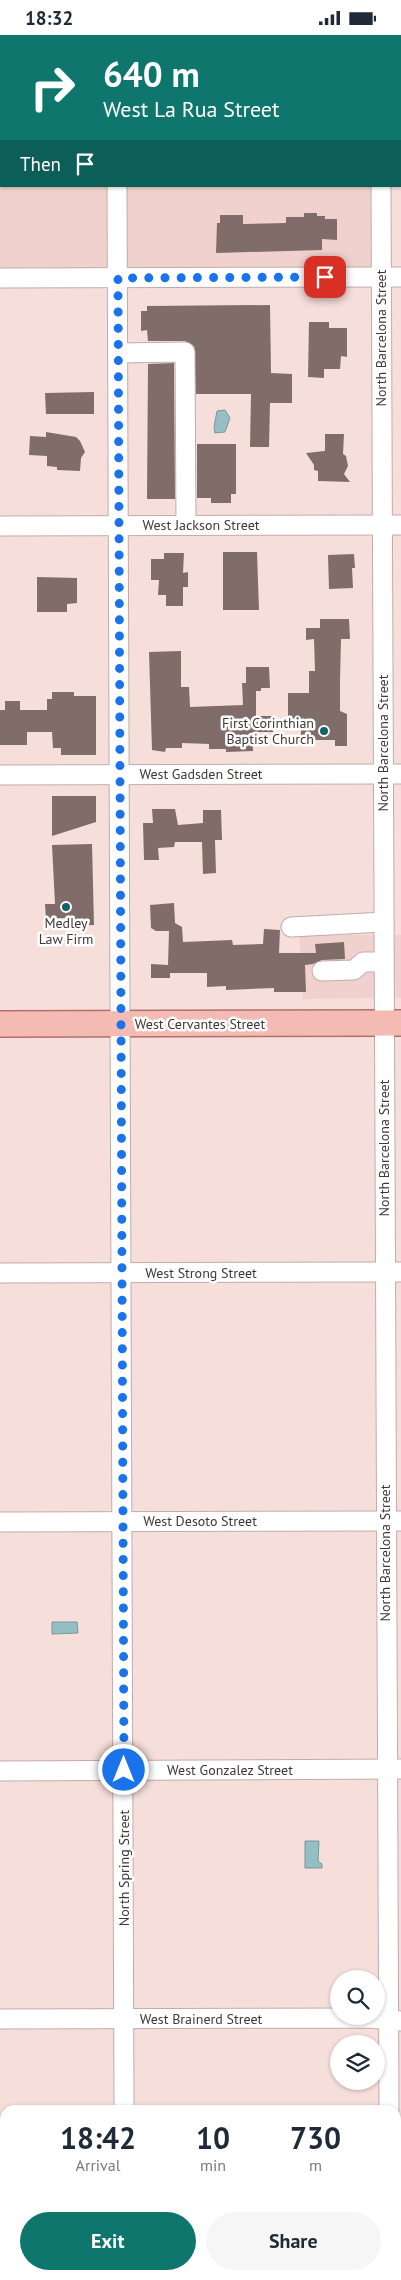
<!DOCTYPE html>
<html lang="en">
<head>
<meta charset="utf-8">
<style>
	body { margin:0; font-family:"PT Sans",sans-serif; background:#f6f6f7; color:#1f2937; height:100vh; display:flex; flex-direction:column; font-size:19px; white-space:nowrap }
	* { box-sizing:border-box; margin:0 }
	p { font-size:16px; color:#747a83 }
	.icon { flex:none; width:28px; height:28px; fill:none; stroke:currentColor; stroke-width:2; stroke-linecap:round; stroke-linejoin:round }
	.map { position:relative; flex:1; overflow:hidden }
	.sheet { position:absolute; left:0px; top:2070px; width:401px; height:175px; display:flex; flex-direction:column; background:#fff; border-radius:15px 15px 0 0; box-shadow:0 1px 4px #0004 }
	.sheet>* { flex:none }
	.hud { position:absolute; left:0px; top:0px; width:401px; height:152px; box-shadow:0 1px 4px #0004; background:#0f766e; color:#fff; overflow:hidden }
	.tools { position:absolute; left:330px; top:1935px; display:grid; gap:10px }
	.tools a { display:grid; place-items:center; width:55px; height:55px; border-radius:50%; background:#fff; box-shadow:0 1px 4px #0004; font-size:25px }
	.pin { position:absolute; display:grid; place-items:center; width:42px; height:42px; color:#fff; margin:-21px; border-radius:10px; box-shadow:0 2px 8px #0006 }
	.me { position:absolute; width:55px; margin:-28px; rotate:0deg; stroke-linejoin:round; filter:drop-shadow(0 0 4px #0008) }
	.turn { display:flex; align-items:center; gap:18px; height:105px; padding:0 20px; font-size:22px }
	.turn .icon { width:65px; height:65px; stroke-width:2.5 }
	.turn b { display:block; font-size:35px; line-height:42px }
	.then { display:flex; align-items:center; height:48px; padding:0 20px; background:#0003; gap:10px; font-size:19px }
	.eta { display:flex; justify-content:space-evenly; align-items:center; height:85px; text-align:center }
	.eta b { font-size:30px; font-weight:800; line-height:35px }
	.cta { display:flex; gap:10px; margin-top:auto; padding:10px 20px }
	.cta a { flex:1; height:58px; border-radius:30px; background:#0f766e; color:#fff; font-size:20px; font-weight:800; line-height:58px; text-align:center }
	.cta a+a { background:#f6f6f7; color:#1f2937 }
	.status { display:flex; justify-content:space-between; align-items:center; height:35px; padding:0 25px; background:#fff; direction:ltr }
	.status svg { height:14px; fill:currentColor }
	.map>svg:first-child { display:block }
	.built { fill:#f0d1cd }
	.water { fill:#95bfc4; stroke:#7c9699 }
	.building { fill:#806c69 }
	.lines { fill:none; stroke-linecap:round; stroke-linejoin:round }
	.minor-casing { stroke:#c2aca9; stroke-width:21 }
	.major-casing { stroke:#b17068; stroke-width:28 }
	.minor { stroke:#fff; stroke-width:19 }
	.major { stroke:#f4bbb5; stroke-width:25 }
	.route { stroke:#1a73e8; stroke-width:9; stroke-dasharray:0 16.2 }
	.poi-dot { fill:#14636b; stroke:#fff; stroke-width:2 }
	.labels { text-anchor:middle; stroke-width:5; stroke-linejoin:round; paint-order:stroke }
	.street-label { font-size:14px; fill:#413836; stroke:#fff }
	.poi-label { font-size:14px; fill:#413836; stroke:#fff; text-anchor:end }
</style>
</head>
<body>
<div class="status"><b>18:32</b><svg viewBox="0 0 49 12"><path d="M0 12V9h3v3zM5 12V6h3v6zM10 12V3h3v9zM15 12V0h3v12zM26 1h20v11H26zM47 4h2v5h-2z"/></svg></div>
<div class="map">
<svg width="401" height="2245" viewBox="0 0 401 2245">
	<rect width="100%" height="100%" fill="#f6dfdb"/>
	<g class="built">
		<path d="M 0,4 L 1,151 L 110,151 L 110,234 L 0,234 Z"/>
		<path d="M 125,151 L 373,151 L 373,233 L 126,234 Z"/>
		<path d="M 299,900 L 376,900 L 376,963 L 303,964 Z"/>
		<rect x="391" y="900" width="10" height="63"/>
	</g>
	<g class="water">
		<path d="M 225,375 L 230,383 L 225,397 L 215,398 L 214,392 L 217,376 Z"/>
		<path d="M 52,1587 L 77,1587 L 78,1598 L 52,1599 Z"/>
		<path d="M 305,1806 L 319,1806 L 318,1826 L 322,1829 L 322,1833 L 305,1833 Z"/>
	</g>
	<g class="building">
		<path d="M 304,178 L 317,178 L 317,181 L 325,181 L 325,184 L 337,184 L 337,205 L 322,204 L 322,215 L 216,218 L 217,188 L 220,188 L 220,180 L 243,180 L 243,189 L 286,188 L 286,182 L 304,182 Z"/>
		<path d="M 270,270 L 271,338 L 292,339 L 292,368 L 270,368 L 269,412 L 250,412 L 251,359 L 196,359 L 194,311 L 185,306 L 148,306 L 147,295 L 141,296 L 141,276 L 147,276 L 147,271 Z"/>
		<path d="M 309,287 L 329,287 L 329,293 L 347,293 L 347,322 L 341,321 L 340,334 L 324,334 L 324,343 L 308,342 Z"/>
		<path d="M 174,328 L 175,464 L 147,464 L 148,329 Z"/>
		<path d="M 94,357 L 94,379 L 46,379 L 45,358 Z"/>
		<path d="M 46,397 L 76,402 L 80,406 L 85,417 L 81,423 L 80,436 L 57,435 L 57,432 L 47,431 L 47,421 L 29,420 L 30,401 L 46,402 Z"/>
		<path d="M 325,399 L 344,399 L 343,419 L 346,421 L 348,431 L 344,439 L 350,447 L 318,446 L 318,436 L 314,435 L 314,430 L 306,418 L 325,416 Z"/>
		<path d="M 197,409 L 236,409 L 236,459 L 231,459 L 231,468 L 211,468 L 211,463 L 197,463 Z"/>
		<path d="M 223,517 L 257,517 L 259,575 L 223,575 Z"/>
		<path d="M 164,518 L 184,518 L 183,538 L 188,537 L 188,552 L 183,552 L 183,571 L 166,571 L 166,560 L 158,560 L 159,545 L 151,545 L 151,524 L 164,524 Z"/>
		<path d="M 354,519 L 355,533 L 352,533 L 353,553 L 329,554 L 328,520 Z"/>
		<path d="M 37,542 L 77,543 L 77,568 L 67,569 L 67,577 L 37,577 Z"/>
		<path d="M 320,584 L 349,584 L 350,604 L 341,604 L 340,646 L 340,676 L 347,679 L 347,711 L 335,711 L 335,705 L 301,705 L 301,688 L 288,688 L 288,658 L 309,658 L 309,636 L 315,636 L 314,604 L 306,605 L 306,593 L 320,593 Z"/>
		<path d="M 181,616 L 181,652 L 189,652 L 190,672 L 243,670 L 242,648 L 246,648 L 246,632 L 269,632 L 270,653 L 261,653 L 261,656 L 256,656 L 256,681 L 272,681 L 273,697 L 252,697 L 253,716 L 226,717 L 226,714 L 209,714 L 209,709 L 182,708 L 182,713 L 166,713 L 165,717 L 152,715 L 149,617 Z"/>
		<path d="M 52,657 L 74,657 L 74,661 L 96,661 L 96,720 L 61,720 L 61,713 L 53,713 L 52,697 L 27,697 L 27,710 L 0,710 L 0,675 L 5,675 L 5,666 L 20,666 L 20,675 L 47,675 L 47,664 L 52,664 Z"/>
		<path d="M 52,761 L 96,761 L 96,787 L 52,801 Z"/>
		<path d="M 152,774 L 175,774 L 178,790 L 203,788 L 203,775 L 221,775 L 222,805 L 215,805 L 216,838 L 203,839 L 202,807 L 175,807 L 174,812 L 158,813 L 159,825 L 144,825 L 143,788 L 153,788 Z"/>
		<path d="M 92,809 L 94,890 L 66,891 L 66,883 L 46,884 L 45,869 L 55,869 L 52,810 Z"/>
		<path d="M 174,868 L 175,888 L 182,892 L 183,907 L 232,905 L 233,910 L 263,909 L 264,894 L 280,895 L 279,918 L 316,918 L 315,909 L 344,907 L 345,924 L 322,925 L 313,929 L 305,930 L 306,957 L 274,957 L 274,953 L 226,955 L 226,951 L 207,952 L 207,938 L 170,938 L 170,943 L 151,943 L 151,929 L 168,930 L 169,896 L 156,896 L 151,893 L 150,870 Z"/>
	</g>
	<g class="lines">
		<defs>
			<g id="minor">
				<path d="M 117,0 L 117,1"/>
				<path d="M 380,0 L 380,1"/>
				<path d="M 117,151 L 124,2075"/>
				<path d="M 381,151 L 389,2075"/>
				<path d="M 0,243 L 401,242"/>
				<path d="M 118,318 L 185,317 L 186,490"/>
				<path d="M 0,491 L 401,490"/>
				<path d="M 0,740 L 401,739"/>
				<path d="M 291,892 L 384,887"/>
				<path d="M 322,936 L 354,935 L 363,927 L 384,927"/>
				<path d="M 0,1238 L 401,1237"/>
				<path d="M 0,1487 L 401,1486"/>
				<path d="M 0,1736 L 401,1734"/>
				<path d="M 0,1984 L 369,1983 L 401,1986"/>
				<path d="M 0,2231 L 5,2231"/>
				<path d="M 125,2240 L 125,2245"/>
				<path d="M 390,2240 L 390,2245"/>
			</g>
			<path id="major" d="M 0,989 L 401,988"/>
		</defs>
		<use href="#minor" class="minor-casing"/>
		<use href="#major" class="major-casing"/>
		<use href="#minor" class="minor"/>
		<use href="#major" class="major"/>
	</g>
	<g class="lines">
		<path class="route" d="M 124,1735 L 118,243 L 325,242"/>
	</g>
	<g class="poi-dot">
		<circle cx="324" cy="696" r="5"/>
		<circle cx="66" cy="872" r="5"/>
	</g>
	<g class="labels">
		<g class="street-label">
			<text transform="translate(381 303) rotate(-90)" y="5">North Barcelona Street</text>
			<text x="201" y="495">West Jackson Street</text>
			<text transform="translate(383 708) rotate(-90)" y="5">North Barcelona Street</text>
			<text x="201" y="744">West Gadsden Street</text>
			<text x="200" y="994">West Cervantes Street</text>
			<text transform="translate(384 1113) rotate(-90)" y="5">North Barcelona Street</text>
			<text x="201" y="1243">West Strong Street</text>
			<text x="200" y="1491">West Desoto Street</text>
			<text transform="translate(385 1518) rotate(-90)" y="5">North Barcelona Street</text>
			<text x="230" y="1740">West Gonzalez Street</text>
			<text transform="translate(124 1833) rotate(-90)" y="5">North Spring Street</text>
			<text x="201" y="1989">West Brainerd Street</text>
		</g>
		<g class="poi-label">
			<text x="314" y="693">First Corinthian<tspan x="314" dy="16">Baptist Church</tspan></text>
			<text x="66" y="893" text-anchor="middle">Medley<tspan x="66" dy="16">Law Firm</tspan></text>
		</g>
	</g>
</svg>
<div class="tools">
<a><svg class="icon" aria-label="search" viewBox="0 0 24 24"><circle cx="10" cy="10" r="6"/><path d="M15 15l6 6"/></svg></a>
<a><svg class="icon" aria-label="layers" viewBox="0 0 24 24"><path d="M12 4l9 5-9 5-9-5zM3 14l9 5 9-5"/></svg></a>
</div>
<div class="pin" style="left:325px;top:242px;background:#d93025"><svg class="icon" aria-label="arrive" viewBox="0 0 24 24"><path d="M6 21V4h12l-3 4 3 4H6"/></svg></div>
<svg class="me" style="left:124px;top:1735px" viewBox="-20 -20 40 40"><circle r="17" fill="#1a73e8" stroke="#fff" stroke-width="3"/><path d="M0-11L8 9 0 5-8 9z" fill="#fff"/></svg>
<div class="hud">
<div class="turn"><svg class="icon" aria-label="right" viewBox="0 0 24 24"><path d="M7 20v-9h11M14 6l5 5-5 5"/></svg><div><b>640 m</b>West La Rua Street</div></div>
<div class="then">Then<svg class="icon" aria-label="arrive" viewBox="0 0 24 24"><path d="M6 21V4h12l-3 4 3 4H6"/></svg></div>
</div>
<section class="sheet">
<div class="eta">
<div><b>18:42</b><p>Arrival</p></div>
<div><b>10</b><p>min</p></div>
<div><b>730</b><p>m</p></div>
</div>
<div class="cta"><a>Exit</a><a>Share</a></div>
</section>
</div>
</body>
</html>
